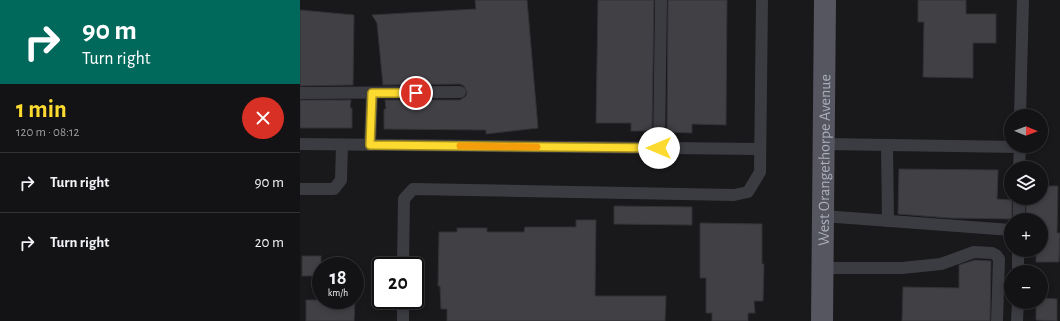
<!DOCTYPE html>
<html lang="en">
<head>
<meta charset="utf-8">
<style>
	body { margin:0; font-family:"Alegreya Sans",sans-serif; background:#202022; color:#f1f3f6; height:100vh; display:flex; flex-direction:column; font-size:15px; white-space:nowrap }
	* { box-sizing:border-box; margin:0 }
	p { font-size:13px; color:#9d9ea0 }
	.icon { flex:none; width:22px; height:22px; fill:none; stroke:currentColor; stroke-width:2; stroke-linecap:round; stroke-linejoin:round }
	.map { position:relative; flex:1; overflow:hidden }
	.drawer { display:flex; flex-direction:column; background:#131214; width:300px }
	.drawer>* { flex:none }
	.guide { background:#00695c; color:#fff; overflow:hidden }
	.needle { width:26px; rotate:91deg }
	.controls { position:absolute; left:704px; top:109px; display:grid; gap:8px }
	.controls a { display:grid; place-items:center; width:44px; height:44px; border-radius:50%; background:#131214; box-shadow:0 2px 6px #0003,0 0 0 1px #323234; font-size:20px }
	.speed { position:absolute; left:12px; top:257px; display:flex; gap:8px; font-size:20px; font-weight:700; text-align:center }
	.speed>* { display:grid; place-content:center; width:52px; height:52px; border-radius:50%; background:#131214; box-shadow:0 2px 6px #0003,0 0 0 1px #323234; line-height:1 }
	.speed small { font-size:10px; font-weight:400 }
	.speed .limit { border:2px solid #111; border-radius:6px; background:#fff; color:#111 }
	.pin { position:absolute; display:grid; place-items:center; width:34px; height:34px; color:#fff; margin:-17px; border:2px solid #fff; border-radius:50%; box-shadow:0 1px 4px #0007 }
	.me { position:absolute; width:44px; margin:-22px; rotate:270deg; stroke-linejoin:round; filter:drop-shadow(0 0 3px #0008) }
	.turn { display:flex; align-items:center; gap:14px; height:84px; padding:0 16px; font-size:18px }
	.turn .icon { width:52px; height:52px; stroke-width:2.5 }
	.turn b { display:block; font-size:28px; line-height:34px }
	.round { display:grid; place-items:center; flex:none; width:42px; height:42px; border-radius:21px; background:#202022 }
	.headline { display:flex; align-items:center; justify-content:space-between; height:68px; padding:0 16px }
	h1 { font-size:24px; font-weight:600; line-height:30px; color:#fcda2f }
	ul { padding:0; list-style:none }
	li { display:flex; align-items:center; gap:12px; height:60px; padding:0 16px; border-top:1px solid #323234 }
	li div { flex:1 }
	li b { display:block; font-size:15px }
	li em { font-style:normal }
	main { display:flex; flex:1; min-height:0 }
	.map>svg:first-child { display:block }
	.building { fill:#404045; stroke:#333237 }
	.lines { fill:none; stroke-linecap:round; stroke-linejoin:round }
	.lane { stroke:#3b3b42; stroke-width:12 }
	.primary { stroke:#55565f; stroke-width:22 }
	.route-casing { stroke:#a48e1f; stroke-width:10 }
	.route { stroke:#fcda2f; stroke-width:7 }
	.slow { stroke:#f59e0b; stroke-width:7 }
	.labels { text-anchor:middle; stroke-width:3.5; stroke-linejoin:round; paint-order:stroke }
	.street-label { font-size:16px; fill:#aaacbb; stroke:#141316 }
</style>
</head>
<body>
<main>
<section class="drawer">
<div class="guide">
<div class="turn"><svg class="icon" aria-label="right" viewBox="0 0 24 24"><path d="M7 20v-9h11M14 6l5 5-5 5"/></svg><div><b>90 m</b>Turn right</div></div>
</div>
<div class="headline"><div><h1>1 min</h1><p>120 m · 08:12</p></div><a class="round" style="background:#d93025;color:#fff"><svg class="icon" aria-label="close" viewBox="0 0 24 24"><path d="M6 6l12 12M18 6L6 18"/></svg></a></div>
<ul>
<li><svg class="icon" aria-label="right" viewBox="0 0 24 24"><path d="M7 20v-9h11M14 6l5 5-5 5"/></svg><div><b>Turn right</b></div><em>90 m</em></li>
<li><svg class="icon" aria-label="right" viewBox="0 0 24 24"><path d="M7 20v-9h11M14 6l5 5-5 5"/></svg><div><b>Turn right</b></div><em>20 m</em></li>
</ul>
</section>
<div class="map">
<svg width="760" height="321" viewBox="0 0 760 321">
	<rect width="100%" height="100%" fill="#19181b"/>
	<g class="building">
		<path d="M 175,0 L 227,0 L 238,128 L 186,134 L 186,130 L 84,129 L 84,109 L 86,109 L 85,100 L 160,100 L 166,96 L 167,92 L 164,86 L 160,84 L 83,85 L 77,23 L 72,15 L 176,9 Z"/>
		<path d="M 298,0 L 354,0 L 352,131 L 331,131 L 331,123 L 296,123 Z"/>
		<path d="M 368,0 L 427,0 L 426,125 L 392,124 L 392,133 L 367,132 Z"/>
		<path d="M 618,0 L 666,0 L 666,14 L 696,14 L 696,43 L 673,43 L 673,78 L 623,77 L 624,22 L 618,22 Z"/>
		<path d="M 0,10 L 54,15 L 53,85 L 0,86 Z"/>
		<path d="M 0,100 L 51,100 L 50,108 L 52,108 L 52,128 L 0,128 Z"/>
		<path d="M 599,169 L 698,170 L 697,199 L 712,200 L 712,219 L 650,218 L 598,214 Z"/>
		<path d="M 741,186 L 758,186 L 757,233 L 760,233 L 759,262 L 736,262 L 736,250 L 741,250 L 741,220 L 726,219 L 726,200 L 737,200 L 737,198 L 741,198 Z"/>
		<path d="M 314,206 L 392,207 L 392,225 L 314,224 Z"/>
		<path d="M 276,220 L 296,220 L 295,296 L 366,296 L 365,321 L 147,321 L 147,309 L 141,309 L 140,286 L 138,286 L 139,232 L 157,232 L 157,228 L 187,228 L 187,232 L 224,232 L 225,227 L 276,227 Z"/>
		<path d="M 400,223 L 462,224 L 462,264 L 464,264 L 463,301 L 454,301 L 455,313 L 448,313 L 448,321 L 412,321 L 412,313 L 406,313 L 406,278 L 400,278 Z"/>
		<rect x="2" y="256" width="19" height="20"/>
		<path d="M 675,260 L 691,261 L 690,321 L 602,321 L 603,287 L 659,288 L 659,265 Z"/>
		<path d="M 741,298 L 757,299 L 757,321 L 736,320 L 736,302 L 741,302 Z"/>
		<path d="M 6,300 L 55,300 L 54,321 L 6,321 Z"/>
	</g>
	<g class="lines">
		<g class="lane">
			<path d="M 0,93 L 160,92"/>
			<path d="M 720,116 L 723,0"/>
			<path d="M 0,144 L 460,149"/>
			<path d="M 524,144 L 720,147"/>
			<path d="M 70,145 L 72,93"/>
			<path d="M 587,145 L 588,221"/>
			<path d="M 359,148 L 361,0"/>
			<path d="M 719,168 L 720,146"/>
			<path d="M 0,189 L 34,189 L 41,180 L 42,145"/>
			<path d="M 523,216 L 711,230"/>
			<path d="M 719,220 L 719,198"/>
			<path d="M 103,266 L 104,199 L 113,189 L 434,195 L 448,192 L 460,172 L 462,0"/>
			<path d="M 522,268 L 602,268 L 641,264 L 674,252 L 692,253 L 696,255 L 699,259 L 697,321"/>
			<path d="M 718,272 L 718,250"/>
			<path d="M 103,321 L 103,300"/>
			<path d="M 717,321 L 718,302"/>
		</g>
		<path class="primary" id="s1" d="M 522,321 L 525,0"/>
	</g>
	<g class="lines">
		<defs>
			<path id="route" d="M 116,93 L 72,93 L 70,145 L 359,148"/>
		</defs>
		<use href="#route" class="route-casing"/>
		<use href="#route" class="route"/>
		<path class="slow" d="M 160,146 L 237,147"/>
	</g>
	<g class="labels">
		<g class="street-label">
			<text dy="6" stroke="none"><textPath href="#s1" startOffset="161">West Orangethorpe Avenue</textPath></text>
		</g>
	</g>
</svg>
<div class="controls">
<a><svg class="needle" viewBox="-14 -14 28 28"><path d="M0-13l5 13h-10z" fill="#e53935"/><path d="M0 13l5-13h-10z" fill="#9d9ea0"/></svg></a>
<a><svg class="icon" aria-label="layers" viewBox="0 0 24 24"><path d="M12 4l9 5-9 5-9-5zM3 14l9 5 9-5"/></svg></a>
<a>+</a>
<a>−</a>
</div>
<div class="speed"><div>18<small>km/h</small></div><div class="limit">20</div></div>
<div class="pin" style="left:116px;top:93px;background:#d93025"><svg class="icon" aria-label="arrive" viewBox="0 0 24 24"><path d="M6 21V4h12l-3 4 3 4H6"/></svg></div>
<svg class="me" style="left:359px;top:148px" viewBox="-20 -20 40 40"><circle r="19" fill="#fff"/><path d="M0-13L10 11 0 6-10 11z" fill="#fcda2f"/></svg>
</div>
</main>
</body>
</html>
